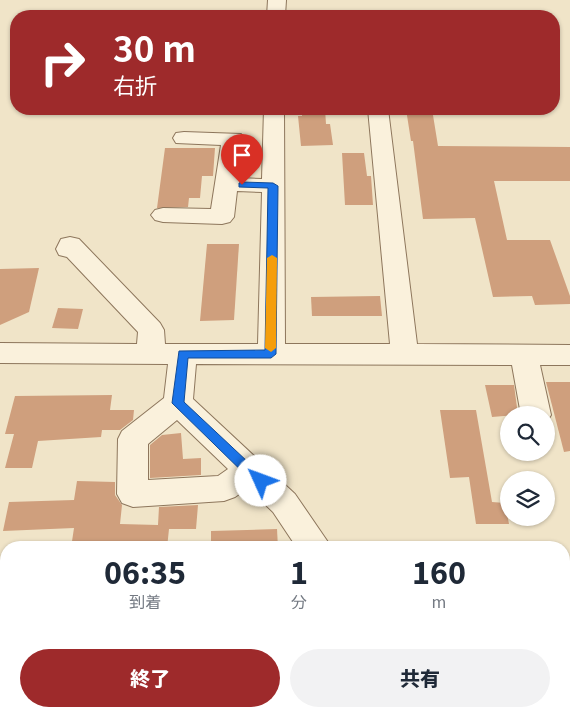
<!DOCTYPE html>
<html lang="ja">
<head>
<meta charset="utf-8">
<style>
	body { margin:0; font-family:Georgia,"Noto Sans JP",serif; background:#f2f2f3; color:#1f2937; height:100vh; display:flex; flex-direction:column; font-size:19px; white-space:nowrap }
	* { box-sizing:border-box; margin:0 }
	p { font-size:16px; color:#747a83 }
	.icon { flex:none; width:28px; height:28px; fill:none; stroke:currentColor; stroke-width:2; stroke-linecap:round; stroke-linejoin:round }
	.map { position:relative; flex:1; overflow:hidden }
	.details { position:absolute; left:0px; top:541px; width:570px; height:176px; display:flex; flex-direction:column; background:#fff; border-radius:20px 20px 0 0; box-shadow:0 1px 4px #0004 }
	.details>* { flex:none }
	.hud { position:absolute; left:10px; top:10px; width:550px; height:105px; border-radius:20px; box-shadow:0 1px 4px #0004; background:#9e2a2b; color:#fff; overflow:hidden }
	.fabs { position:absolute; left:500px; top:406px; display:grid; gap:10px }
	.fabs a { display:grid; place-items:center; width:55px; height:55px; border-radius:50%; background:#fff; box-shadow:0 1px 4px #0004; font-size:25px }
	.pin { position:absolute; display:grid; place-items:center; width:42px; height:42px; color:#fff; margin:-51px -21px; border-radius:50% 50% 50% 0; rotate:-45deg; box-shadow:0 0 5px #0007 }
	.pin .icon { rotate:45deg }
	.me { position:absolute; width:55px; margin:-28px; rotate:313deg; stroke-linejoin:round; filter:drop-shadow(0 0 4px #0008) }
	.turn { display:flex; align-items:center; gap:18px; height:105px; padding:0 20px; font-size:22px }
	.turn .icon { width:65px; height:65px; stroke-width:2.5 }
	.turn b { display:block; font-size:35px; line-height:42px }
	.eta { display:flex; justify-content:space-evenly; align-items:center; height:85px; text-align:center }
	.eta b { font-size:30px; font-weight:800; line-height:35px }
	.cta { display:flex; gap:10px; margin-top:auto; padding:10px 20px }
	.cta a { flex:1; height:58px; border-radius:30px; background:#9e2a2b; color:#fff; font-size:20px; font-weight:800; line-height:58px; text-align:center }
	.cta a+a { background:#f2f2f3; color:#1f2937 }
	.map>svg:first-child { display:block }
	.building { fill:#cf9f7d }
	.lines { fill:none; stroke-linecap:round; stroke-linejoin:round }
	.minor-casing { stroke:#8d765c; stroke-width:2 }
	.minor { fill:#faf1dc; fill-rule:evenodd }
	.route { fill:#1a73e8; stroke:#114b97 }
	.slow { fill:#f59e0b }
</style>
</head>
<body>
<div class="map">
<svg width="570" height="717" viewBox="0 0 570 717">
	<rect width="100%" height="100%" fill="#f0e4c8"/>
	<g class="building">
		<path d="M 302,109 L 325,109 L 326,124 L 330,124 L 333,145 L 301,146 L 298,116 L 302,116 Z"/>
		<path d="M 406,109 L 432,109 L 438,146 L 570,147 L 570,181 L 494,181 L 507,240 L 550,240 L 570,296 L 570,304 L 535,305 L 532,296 L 493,297 L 475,218 L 423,219 L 413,141 L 411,141 Z"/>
		<path d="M 165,148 L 215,148 L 213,176 L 202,176 L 200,198 L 189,198 L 188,207 L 157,208 Z"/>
		<path d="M 342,153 L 364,153 L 367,176 L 371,176 L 373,205 L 345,205 Z"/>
		<path d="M 207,244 L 239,244 L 234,320 L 200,321 Z"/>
		<path d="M 39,268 L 29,312 L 0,325 L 0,269 Z"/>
		<path d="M 380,296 L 382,316 L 312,316 L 311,297 Z"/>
		<path d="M 58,308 L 83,309 L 78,329 L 52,328 Z"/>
		<path d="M 546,382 L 570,382 L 570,451 L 564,452 Z"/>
		<path d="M 485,385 L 514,385 L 518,415 L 492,417 Z"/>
		<path d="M 112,395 L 110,410 L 134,410 L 133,420 L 120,430 L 102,430 L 101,437 L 38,441 L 32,468 L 5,468 L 14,434 L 5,434 L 15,396 Z"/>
		<path d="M 440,410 L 476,410 L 492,502 L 505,503 L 509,524 L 476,524 L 469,477 L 450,478 Z"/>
		<path d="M 181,433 L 183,459 L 201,458 L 201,475 L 150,478 L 150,445 L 162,435 Z"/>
		<path d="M 77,481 L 115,482 L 115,495 L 122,505 L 120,524 L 158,525 L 159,507 L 198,505 L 196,529 L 169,529 L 167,548 L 71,548 L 74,528 L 3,531 L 9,502 L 74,500 Z"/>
		<path d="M 277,529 L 278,548 L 211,548 L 211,531 Z"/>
	</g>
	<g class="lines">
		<defs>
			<g id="minor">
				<path d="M 268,0 L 286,0 L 285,16 L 267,16 Z"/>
				<path d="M 264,109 L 284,109 L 285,344 L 390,344 L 368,109 L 388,109 L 417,344 L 570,345 L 570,365 L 540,365 L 551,415 L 546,423 L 546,415 L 521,415 L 512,365 L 196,364 L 193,399 L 295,494 L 332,548 L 297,548 L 273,512 L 248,488 L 235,497 L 224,501 L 133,507 L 122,503 L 117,494 L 118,439 L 122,431 L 164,398 L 168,364 L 0,363 L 0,343 L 137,344 L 138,332 L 67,257 L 59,255 L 56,249 L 61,239 L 70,237 L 79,239 L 160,323 L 164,330 L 165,344 L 258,344 L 262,192 L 237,191 L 234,217 L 230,222 L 222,224 L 163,222 L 155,220 L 151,215 L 155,210 L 163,208 L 211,209 L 221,145 L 176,143 L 173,138 L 176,133 L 184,132 L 241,134 L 244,139 L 239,178 L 262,179 ZM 177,420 L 228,469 L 218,476 L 148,480 L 148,444 Z"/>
				<path d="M 409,711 L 447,711 L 448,717 L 410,717 Z"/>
				<path d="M 514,711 L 555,711 L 558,717 L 517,717 Z"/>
			</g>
		</defs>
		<use href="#minor" class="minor-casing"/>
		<use href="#minor" class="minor"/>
	</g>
	<path class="route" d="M 242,182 L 273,183 L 278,186 L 276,354 L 271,358 L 188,358 L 184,402 L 265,478 L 267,481 L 261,486 L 256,485 L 172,403 L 179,351 L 265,350 L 268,188 L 239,187 L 239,183 Z"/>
	<path class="slow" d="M 272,255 L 277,258 L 276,348 L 271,352 L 265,348 L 267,258 Z"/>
</svg>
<div class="fabs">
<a><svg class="icon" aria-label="search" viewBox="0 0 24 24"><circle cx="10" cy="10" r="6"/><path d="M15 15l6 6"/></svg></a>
<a><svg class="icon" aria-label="layers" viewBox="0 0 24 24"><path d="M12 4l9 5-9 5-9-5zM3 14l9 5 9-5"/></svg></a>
</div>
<div class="pin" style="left:242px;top:185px;background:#d93025"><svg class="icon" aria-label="arrive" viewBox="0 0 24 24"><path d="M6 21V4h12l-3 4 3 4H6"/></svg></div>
<svg class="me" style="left:261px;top:481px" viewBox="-20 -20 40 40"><circle r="19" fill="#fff"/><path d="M0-13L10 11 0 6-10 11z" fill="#1a73e8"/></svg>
<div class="hud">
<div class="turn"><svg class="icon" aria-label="right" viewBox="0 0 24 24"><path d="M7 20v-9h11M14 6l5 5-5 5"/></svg><div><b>30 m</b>右折</div></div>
</div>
<section class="details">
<div class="eta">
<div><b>06:35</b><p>到着</p></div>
<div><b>1</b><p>分</p></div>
<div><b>160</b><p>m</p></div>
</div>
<div class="cta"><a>終了</a><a>共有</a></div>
</section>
</div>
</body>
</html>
